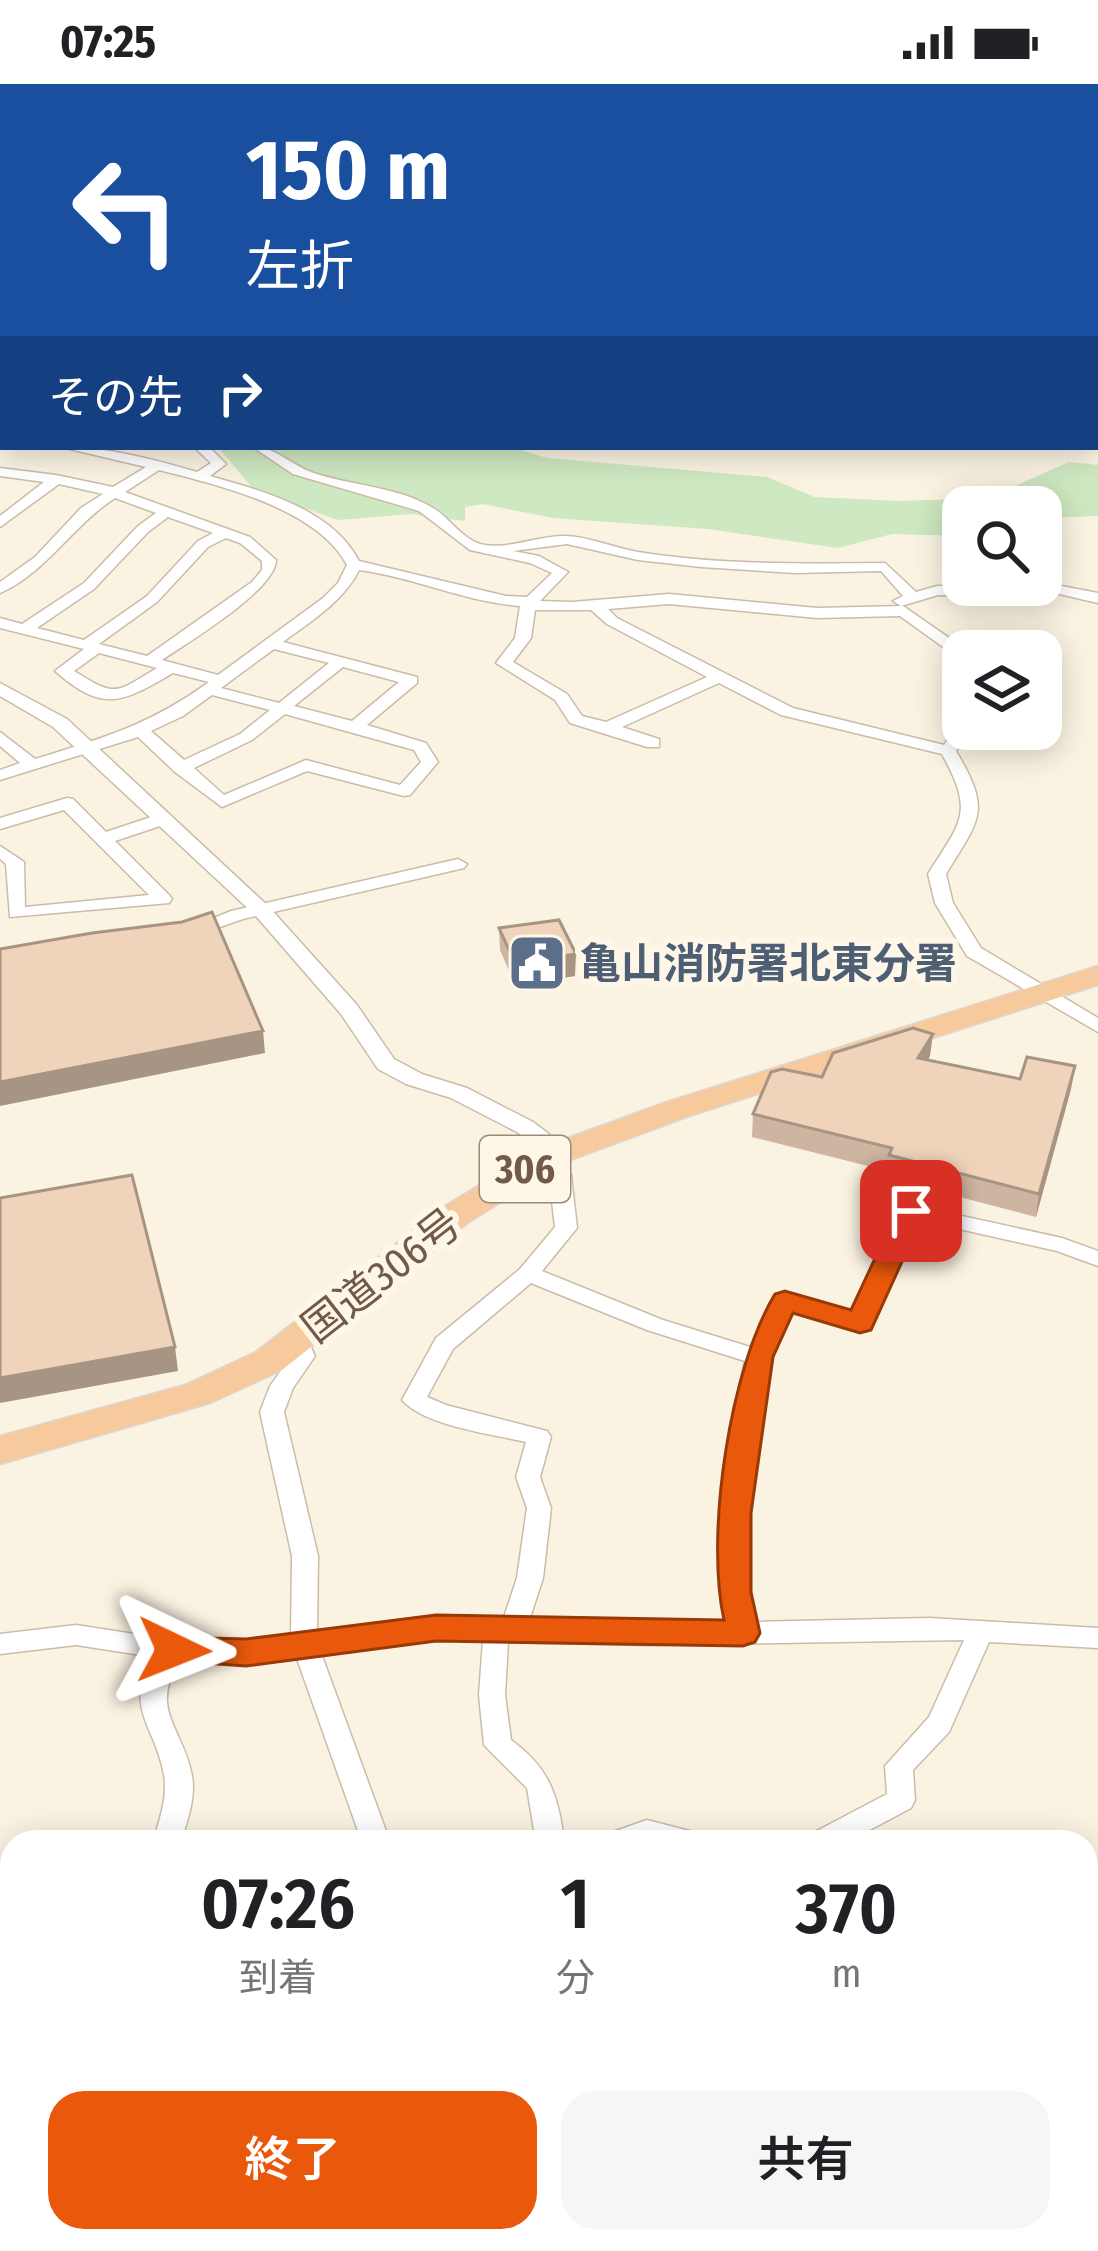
<!DOCTYPE html>
<html lang="ja">
<head>
<meta charset="utf-8">
<style>
	body { margin:0; font-family:"Fira Sans Condensed","Noto Sans JP",sans-serif; background:#f6f6f6; color:#202124; height:100vh; display:flex; flex-direction:column; font-size:45px; white-space:nowrap }
	* { box-sizing:border-box; margin:0 }
	p { font-size:39px; color:#757577 }
	.icon { flex:none; width:66px; height:66px; fill:none; stroke:currentColor; stroke-width:2; stroke-linecap:round; stroke-linejoin:round }
	.map { position:relative; flex:1; overflow:hidden }
	.sheet { position:absolute; left:0px; top:1746px; width:1098px; height:423px; display:flex; flex-direction:column; background:#fff; border-radius:36px 36px 0 0; box-shadow:0 6px 30px #0003 }
	.sheet>* { flex:none }
	.banner { position:absolute; left:0px; top:0px; width:1098px; height:366px; box-shadow:0 6px 30px #0003; background:#1a4fa0; color:#fff; overflow:hidden }
	.tools { position:absolute; left:942px; top:402px; display:grid; gap:24px }
	.tools a { display:grid; place-items:center; width:120px; height:120px; border-radius:24px; background:#fff; box-shadow:0 6px 30px #0003; font-size:60px }
	.pin { position:absolute; display:grid; place-items:center; width:102px; height:102px; color:#fff; margin:-51px; border-radius:24px; box-shadow:0 6px 18px #0006 }
	.me { position:absolute; width:132px; margin:-66px; rotate:92deg; stroke-linejoin:round; filter:drop-shadow(0 0 9px #0008) }
	.turn { display:flex; align-items:center; gap:42px; height:252px; padding:0 48px; font-size:54px }
	.turn .icon { width:156px; height:156px; stroke-width:2.5 }
	.turn b { display:block; font-size:84px; line-height:102px }
	.then { display:flex; align-items:center; height:114px; padding:0 48px; background:#0003; gap:24px; font-size:45px }
	.eta { display:flex; justify-content:space-evenly; align-items:center; height:204px; text-align:center }
	.eta b { font-size:72px; font-weight:600; line-height:84px }
	.action { display:flex; gap:24px; margin-top:auto; padding:24px 48px }
	.action a { flex:1; height:138px; border-radius:36px; background:#ea580c; color:#fff; font-size:48px; font-weight:600; line-height:138px; text-align:center }
	.action a+a { background:#f6f6f6; color:#202124 }
	.status { display:flex; justify-content:space-between; align-items:center; height:84px; padding:0 60px; background:#fff; direction:ltr }
	.status svg { height:33px; fill:currentColor }
	.map>svg:first-child { display:block }
	.green { fill:#cee8c1 }
	.lines { fill:none; stroke-linecap:round; stroke-linejoin:round }
	.minor-casing { stroke:#cbbba9; stroke-width:3 }
	.tertiary-casing { stroke:#cbbba9; stroke-width:3 }
	.trunk-casing { stroke:#ddd7d4; stroke-width:3 }
	.minor { fill:#fff; fill-rule:evenodd }
	.tertiary { fill:#fff; fill-rule:evenodd }
	.trunk { fill:#f6ca9c; fill-rule:evenodd }
	.wall { fill:#ceb5a1 }
	.shaded-wall { fill:#a79483 }
	.building { fill:#efd3bb; stroke:#a79483; stroke-width:3 }
	.route { fill:#ea580c; stroke:#983908; stroke-width:3 }
	.labels { text-anchor:middle; stroke-width:12; stroke-linejoin:round; paint-order:stroke }
	.shield { fill:#fef7e8; stroke:#9b8979; stroke-width:3 }
	.shield-label { font-size:39px; font-weight:bold; fill:#715a4a }
	.service-label { font-size:42px; font-weight:bold; fill:#4e5e75; stroke:#fef7e8; text-anchor:start }
	.street-label { font-size:42px; fill:#715a4a; stroke:#fef7e8 }
</style>
</head>
<body>
<div class="status"><b>07:25</b><svg viewBox="0 0 49 12"><path d="M0 12V9h3v3zM5 12V6h3v6zM10 12V3h3v9zM15 12V0h3v12zM26 1h20v11H26zM47 4h2v5h-2z"/></svg></div>
<div class="map">
<svg width="1098" height="2167" viewBox="0 0 1098 2167">
	<rect width="100%" height="100%" fill="#fbf3e2"/>
	<g class="green">
		<path d="M 618,0 L 1073,0 L 623,3 Z"/>
		<path d="M 218,363 L 511,363 L 547,374 L 767,393 L 815,413 L 898,417 L 988,414 L 1069,378 L 1098,381 L 1098,432 L 1041,434 L 1041,423 L 963,423 L 963,452 L 892,450 L 838,464 L 708,445 L 553,434 L 483,420 L 465,423 L 465,437 L 410,430 L 338,436 L 254,406 Z"/>
	</g>
	<g class="lines">
		<defs>
			<g id="minor">
				<rect x="1095" y="91" width="3" height="6"/>
				<path d="M 3,325 L 3,335 L 0,336 L 0,326 Z"/>
				<rect x="0" y="351" width="3" height="8"/>
				<path d="M 61,363 C 108,363 153,375 197,388 L 211,379 L 194,363 L 209,363 L 226,380 L 210,392 C 263,407 332,425 359,477 L 506,512 L 527,513 L 552,489 L 530,479 L 470,466 L 419,427 L 293,390 L 253,363 C 275,363 290,380 311,388 C 350,402 397,402 433,424 C 450,434 464,458 485,461 C 511,465 540,451 566,452 C 590,453 615,464 638,468 C 719,481 803,480 885,479 L 916,508 L 937,502 L 998,504 L 1046,499 L 1098,509 L 1098,519 L 1046,507 L 998,512 L 938,511 L 901,522 L 893,517 L 903,512 L 881,487 L 795,489 L 701,483 L 638,476 L 567,460 L 513,467 L 539,472 L 568,488 L 540,517 L 572,518 L 669,510 L 817,524 L 903,522 L 962,563 L 963,590 L 955,585 L 950,568 L 900,532 L 817,534 L 669,520 L 608,525 L 617,534 L 793,624 L 944,661 L 957,642 L 963,640 L 963,645 L 971,645 L 956,667 C 992,728 980,734 946,790 L 953,819 L 981,864 L 1098,934 L 1098,948 L 967,872 L 935,819 L 928,790 C 961,737 975,730 942,670 L 781,631 L 719,599 L 622,643 L 659,655 L 659,663 L 647,663 L 570,639 L 555,616 L 496,579 L 515,554 L 520,522 C 465,518 414,493 359,486 C 343,518 311,537 283,558 L 417,593 L 417,599 L 367,641 L 426,659 L 438,678 L 410,711 L 404,712 L 307,687 L 222,723 L 175,688 L 138,653 L 0,696 L 0,686 L 20,679 L 0,662 L 0,648 L 35,675 C 103,654 150,641 209,598 L 173,589 C 123,618 104,630 55,587 L 84,565 L 0,544 L 0,534 L 22,540 L 84,499 L 138,442 L 156,429 L 115,414 C 73,441 46,489 0,509 L 0,498 L 35,473 L 81,424 L 103,410 L 59,400 L 0,443 L 0,432 L 44,398 L 0,392 L 0,384 L 56,391 L 113,403 L 146,383 ZM 159,386 C 218,401 317,424 347,481 L 338,499 L 323,514 L 218,591 L 162,576 C 188,558 276,506 276,476 L 250,453 L 125,408 ZM 168,433 L 213,449 L 198,457 L 147,512 L 84,556 L 37,544 L 94,505 L 148,448 ZM 226,454 L 240,459 L 262,477 L 262,486 L 252,498 L 147,572 L 99,560 L 157,518 L 208,463 ZM 535,526 L 591,526 L 607,540 L 707,593 L 606,638 L 582,632 L 567,610 L 513,578 L 531,554 ZM 274,565 L 329,579 L 279,619 L 221,604 ZM 99,569 L 157,584 C 115,609 117,614 74,587 ZM 343,583 L 399,598 L 352,637 L 294,622 ZM 212,611 L 270,626 L 240,650 L 184,676 L 151,647 L 183,632 ZM 285,630 L 414,666 L 421,678 L 400,701 L 306,676 L 224,711 L 194,684 L 252,656 Z"/>
				<path d="M 67,714 L 73,715 L 106,748 L 157,731 L 169,731 L 169,739 L 115,757 L 169,811 L 172,815 L 169,819 L 10,833 L 6,780 L 0,775 L 0,762 L 24,778 L 25,823 L 149,811 L 64,726 L 0,745 L 0,734 Z"/>
				<path d="M 458,775 L 467,780 L 464,784 L 243,835 L 191,853 L 182,847 L 231,827 Z"/>
				<path d="M 550,1065 L 557,1067 L 571,1091 L 577,1144 L 542,1187 L 663,1236 L 750,1263 L 777,1212 L 785,1209 L 853,1229 L 904,1123 L 912,1121 L 1062,1154 L 1098,1167 L 1098,1182 L 1057,1167 L 919,1136 L 868,1244 L 860,1247 L 791,1227 C 743,1317 736,1439 754,1538 L 930,1534 L 1098,1544 L 1098,1564 L 989,1558 L 949,1648 L 913,1686 L 915,1716 L 911,1724 L 847,1758 L 807,1758 L 811,1750 L 887,1710 L 885,1682 L 929,1633 L 964,1556 L 647,1561 L 508,1558 L 505,1611 L 511,1656 C 549,1683 559,1713 564,1758 L 536,1758 L 527,1704 L 484,1661 L 479,1611 L 483,1556 L 436,1554 L 321,1569 L 390,1758 L 362,1758 L 296,1572 L 246,1578 L 181,1576 C 147,1625 184,1645 192,1692 C 196,1714 187,1737 181,1758 L 153,1758 C 159,1737 168,1714 164,1691 C 156,1642 122,1624 154,1573 L 76,1561 L 0,1570 L 0,1550 L 76,1541 L 174,1556 L 246,1558 L 291,1552 L 292,1472 L 260,1328 L 270,1302 L 292,1271 L 286,1257 L 289,1251 L 305,1251 L 315,1272 L 293,1304 L 284,1328 L 318,1472 L 317,1549 L 436,1534 L 503,1536 L 517,1494 L 527,1424 L 516,1393 L 526,1358 C 492,1350 425,1342 402,1316 L 436,1254 L 520,1185 L 555,1143 L 549,1091 L 540,1072 ZM 531,1199 L 647,1246 L 745,1277 C 725,1363 714,1451 728,1539 L 647,1541 L 529,1537 L 543,1494 L 551,1424 L 540,1393 L 551,1353 L 547,1347 L 446,1321 L 427,1313 L 453,1265 Z"/>
				<path d="M 647,1736 L 701,1750 L 705,1758 L 603,1758 L 607,1750 Z"/>
				<path d="M 219,2157 L 251,2157 L 247,2167 L 215,2167 Z"/>
				<path d="M 432,2157 L 465,2157 L 469,2167 L 436,2167 Z"/>
				<path d="M 689,2157 L 730,2157 L 726,2167 L 685,2167 Z"/>
			</g>
			<path id="tertiary" d="M 0,599 L 67,635 L 269,823 L 357,921 L 394,975 L 422,990 L 467,1004 L 533,1038 L 549,1050 L 562,1072 L 558,1077 L 542,1077 L 531,1059 L 517,1048 L 451,1014 L 406,1000 L 378,985 L 341,930 L 255,831 L 53,643 L 0,612 Z"/>
			<path id="trunk" d="M 1098,882 L 1098,901 L 689,1032 L 562,1079 L 466,1140 L 282,1286 L 210,1319 L 0,1380 L 0,1352 L 185,1301 L 256,1268 L 442,1124 L 538,1065 L 667,1018 Z"/>
		</defs>
		<use href="#minor" class="minor-casing"/>
		<use href="#tertiary" class="tertiary-casing"/>
		<use href="#trunk" class="trunk-casing"/>
		<use href="#minor" class="minor"/>
		<use href="#tertiary" class="tertiary"/>
		<use href="#trunk" class="trunk"/>
	</g>
	<g class="wall">
		<path d="M 499,844 L 575,892 L 515,901 L 500,866 Z"/>
		<path d="M 930,972 L 928,976 L 1071,1005 L 1036,1133 L 887,1094 L 888,1087 L 752,1053 L 753,1030 L 822,993 Z"/>
	</g>
	<g class="shaded-wall">
		<path d="M 576,870 L 575,892 L 515,901 L 515,879 Z"/>
		<path d="M 263,947 L 265,969 L 0,1022 L 0,998 Z"/>
		<path d="M 933,950 L 930,972 L 915,996 L 918,974 Z"/>
		<path d="M 1075,982 L 1071,1005 L 1036,1133 L 1039,1110 Z"/>
		<path d="M 175,1263 L 178,1287 L 0,1319 L 0,1294 Z"/>
	</g>
	<g class="building">
		<path d="M 212,828 L 263,947 L 0,998 L 0,865 L 92,849 L 182,838 Z"/>
		<path d="M 559,836 L 576,870 L 515,879 L 499,844 Z"/>
		<path d="M 913,944 L 933,950 L 918,974 L 1020,995 L 1027,973 L 1075,982 L 1039,1110 L 889,1071 L 892,1064 L 753,1030 L 771,988 L 782,985 L 822,993 L 833,969 Z"/>
		<path d="M 132,1091 L 175,1263 L 0,1294 L 0,1114 Z"/>
	</g>
	<path class="route" d="M 911,1118 L 925,1127 L 871,1246 L 860,1249 L 793,1229 L 773,1273 L 751,1429 L 751,1508 L 760,1549 L 755,1558 L 743,1562 L 436,1557 L 246,1582 L 162,1576 L 157,1566 L 162,1557 L 174,1553 L 246,1555 L 436,1531 L 724,1536 C 705,1450 730,1284 775,1210 L 785,1207 L 851,1226 L 897,1127 Z"/>
	<defs>
		<symbol id="civic-square" viewBox="-11 -11 22 22"><rect x="-9" y="-9" width="18" height="18" rx="4" fill="#5c6f8a" stroke="#fef7e8"/><path d="M-.6-6.5H3V-4.5H.6V-3L4-1V1h2V6H-6V1h2V-1L-.6-3ZM-1.2 2.5V6h2.4V2.5Z" fill="#fff"/></symbol>
	</defs>
	<g fill-rule="evenodd">
		<use href="#civic-square" x="504" y="846" width="66" height="66"/>
	</g>
	<g class="labels">
		<rect class="shield" x="480" y="1052" width="90" height="66" rx="9"/>
		<g class="shield-label">
			<text x="525" y="1099">306</text>
		</g>
		<g class="service-label">
			<text x="579" y="894">亀山消防署北東分署</text>
		</g>
		<g class="street-label">
			<text transform="translate(381 1191) rotate(-38)" y="15">国道306号</text>
		</g>
	</g>
</svg>
<div class="tools">
<a><svg class="icon" aria-label="search" viewBox="0 0 24 24"><circle cx="10" cy="10" r="6"/><path d="M15 15l6 6"/></svg></a>
<a><svg class="icon" aria-label="layers" viewBox="0 0 24 24"><path d="M12 4l9 5-9 5-9-5zM3 14l9 5 9-5"/></svg></a>
</div>
<div class="pin" style="left:911px;top:1127px;background:#d93025"><svg class="icon" aria-label="arrive" viewBox="0 0 24 24"><path d="M6 21V4h12l-3 4 3 4H6"/></svg></div>
<svg class="me" style="left:174px;top:1566px" viewBox="-20 -20 40 40"><path d="M0-17L14 15 0 8-14 15z" fill="#ea580c" stroke="#fff" stroke-width="4"/></svg>
<div class="banner">
<div class="turn"><svg class="icon" aria-label="left" viewBox="0 0 24 24"><path d="M17 20v-9H6M10 6l-5 5 5 5"/></svg><div><b>150 m</b>左折</div></div>
<div class="then">その先<svg class="icon" aria-label="right" viewBox="0 0 24 24"><path d="M7 20v-9h11M14 6l5 5-5 5"/></svg></div>
</div>
<section class="sheet">
<div class="eta">
<div><b>07:26</b><p>到着</p></div>
<div><b>1</b><p>分</p></div>
<div><b>370</b><p>m</p></div>
</div>
<div class="action"><a>終了</a><a>共有</a></div>
</section>
</div>
</body>
</html>
